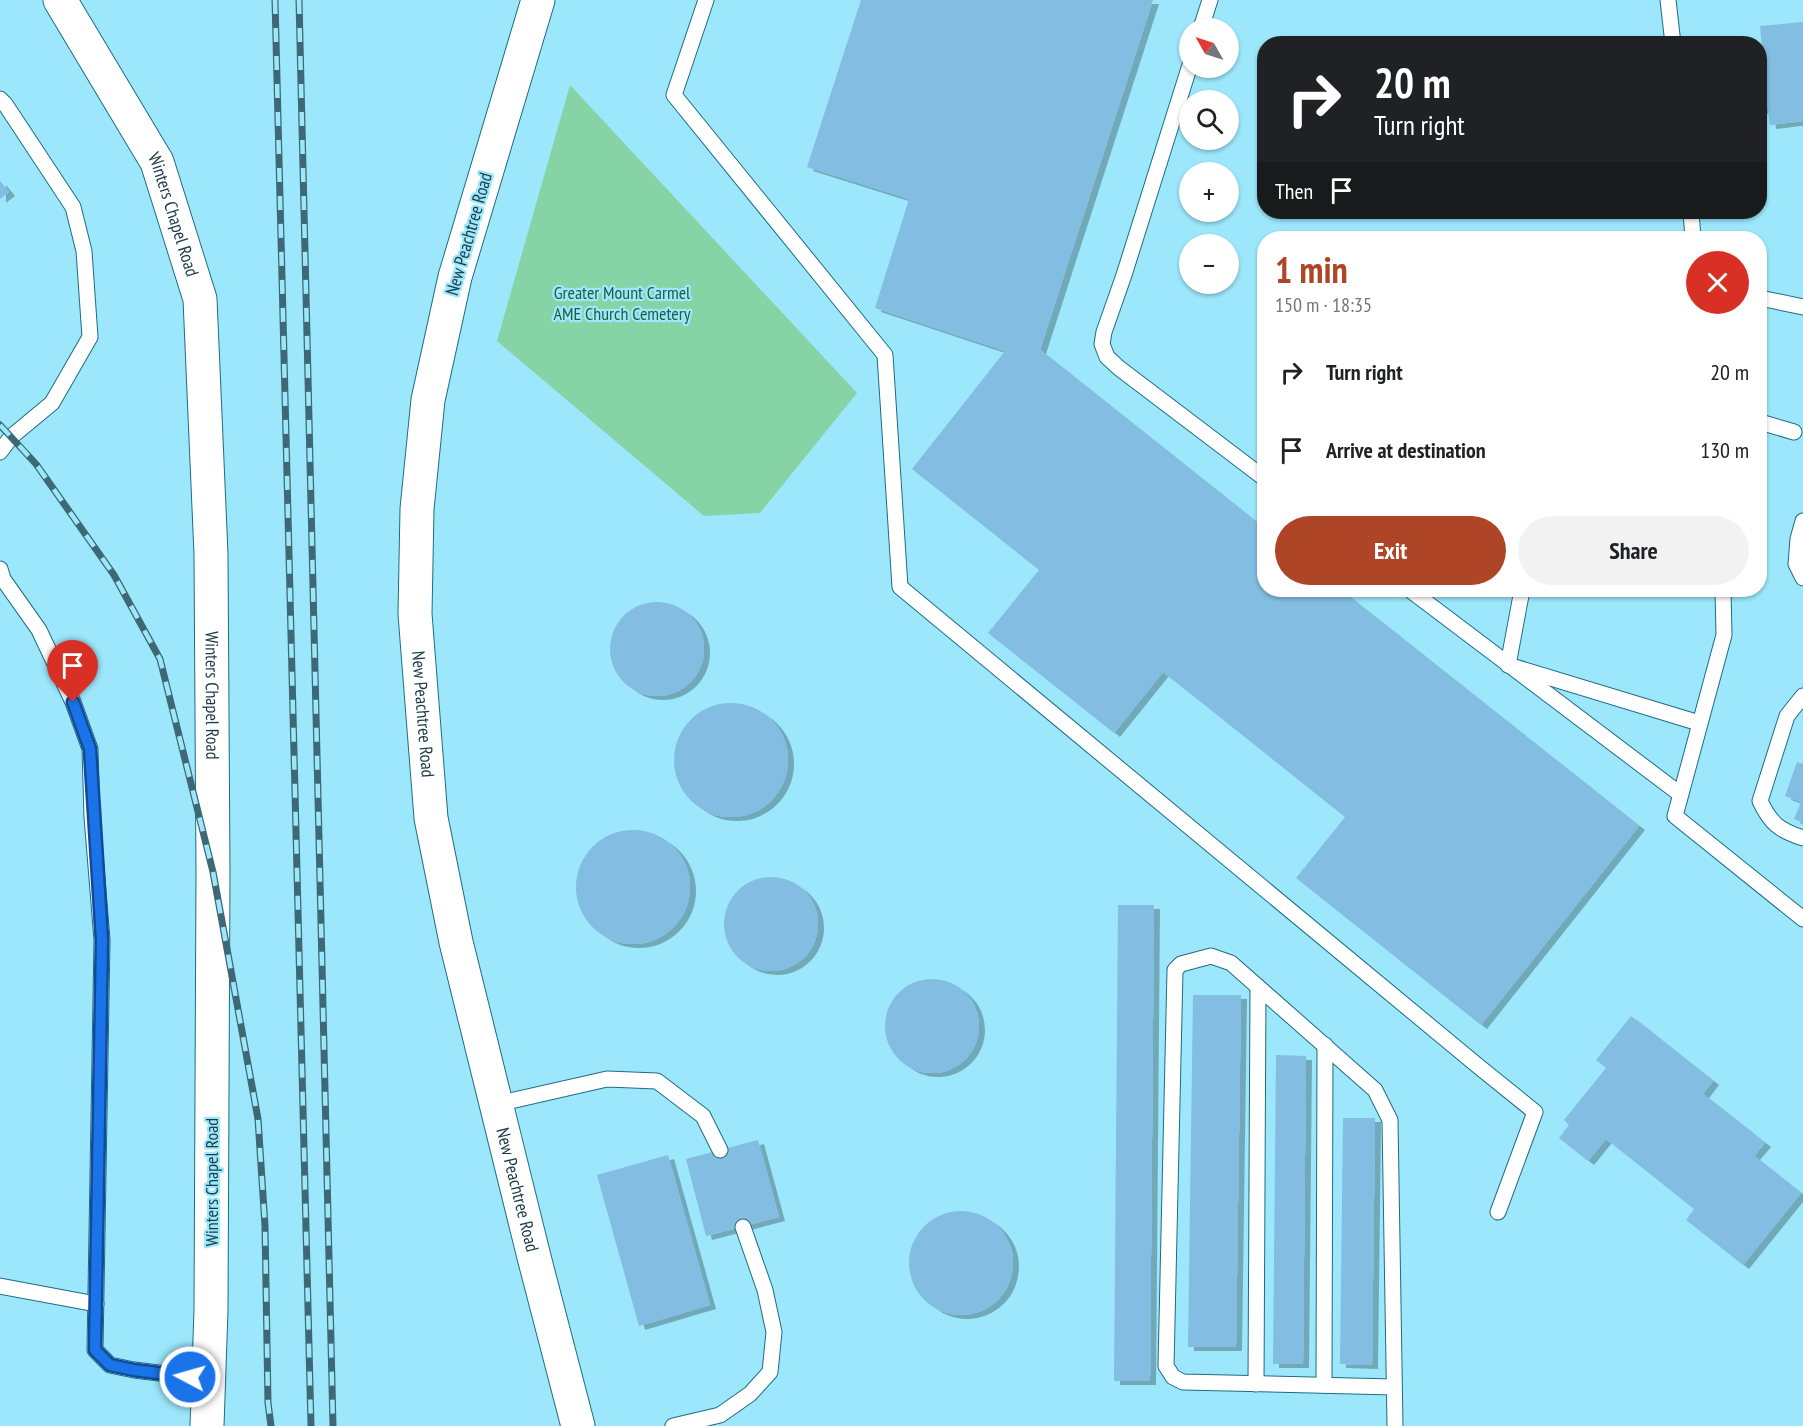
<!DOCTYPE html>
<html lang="en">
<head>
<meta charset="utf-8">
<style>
	body { margin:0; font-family:"PT Sans Narrow",sans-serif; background:#f2f2f2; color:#202124; height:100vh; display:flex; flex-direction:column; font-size:22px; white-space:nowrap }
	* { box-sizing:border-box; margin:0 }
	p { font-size:20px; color:#757577 }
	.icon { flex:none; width:33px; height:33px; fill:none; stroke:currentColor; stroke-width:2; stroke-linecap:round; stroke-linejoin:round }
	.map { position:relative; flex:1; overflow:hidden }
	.side { position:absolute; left:1257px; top:231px; width:510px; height:366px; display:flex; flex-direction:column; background:#fff; border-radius:24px; box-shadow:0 2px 4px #0004 }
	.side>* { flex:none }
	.banner { position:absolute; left:1257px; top:36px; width:510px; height:183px; border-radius:24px; box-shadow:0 2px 4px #0004; background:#202124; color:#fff; overflow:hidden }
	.needle { width:39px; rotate:309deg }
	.fabs { position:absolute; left:1179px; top:18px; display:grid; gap:12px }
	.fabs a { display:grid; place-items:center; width:60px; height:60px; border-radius:50%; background:#fff; box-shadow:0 2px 4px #0004; font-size:30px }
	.pin { position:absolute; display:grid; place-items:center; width:51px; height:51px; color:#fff; margin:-62px -26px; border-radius:50% 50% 50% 0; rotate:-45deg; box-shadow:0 0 6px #0007 }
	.pin .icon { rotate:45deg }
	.me { position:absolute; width:66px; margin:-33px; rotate:276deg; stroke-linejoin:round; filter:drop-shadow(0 0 4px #0008) }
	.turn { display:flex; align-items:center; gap:21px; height:126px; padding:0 18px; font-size:27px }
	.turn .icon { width:78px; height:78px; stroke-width:2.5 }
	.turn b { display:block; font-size:42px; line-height:51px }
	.then { display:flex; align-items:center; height:57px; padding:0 18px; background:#0003; gap:12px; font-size:22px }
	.round { display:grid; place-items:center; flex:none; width:63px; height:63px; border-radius:32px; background:#f2f2f2 }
	.summary { display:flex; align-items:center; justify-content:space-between; height:102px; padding:0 18px }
	h1 { font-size:36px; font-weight:700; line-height:45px; color:#ad4526 }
	.primary-button { display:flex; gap:12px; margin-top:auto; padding:12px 18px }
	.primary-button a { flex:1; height:69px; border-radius:36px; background:#ad4526; color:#fff; font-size:24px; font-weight:700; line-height:69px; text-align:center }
	.primary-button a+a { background:#f2f2f2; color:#202124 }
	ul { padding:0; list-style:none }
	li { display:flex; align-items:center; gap:18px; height:78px; padding:0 18px }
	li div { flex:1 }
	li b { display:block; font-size:22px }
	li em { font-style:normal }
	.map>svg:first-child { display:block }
	.green { fill:#86d4a5 }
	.building { fill:#83bde1; filter:url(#shadow) }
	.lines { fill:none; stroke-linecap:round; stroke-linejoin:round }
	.service-casing { stroke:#1d6d80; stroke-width:17 }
	.tertiary-casing { stroke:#1d6d80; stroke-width:35 }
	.service { stroke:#fff; stroke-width:15 }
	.tertiary { stroke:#fff; stroke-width:33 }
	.rail-casing { stroke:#3d6874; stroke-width:7 }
	.rail { stroke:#9ce7fc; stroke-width:4.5; stroke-dasharray:14; stroke-linecap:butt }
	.route-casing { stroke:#114b97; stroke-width:15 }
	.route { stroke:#1a73e8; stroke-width:10 }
	.labels { text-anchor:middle; stroke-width:4.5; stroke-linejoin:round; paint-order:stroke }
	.street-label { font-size:18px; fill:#1b3b43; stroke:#9ce7fc }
	.park-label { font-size:18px; fill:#1f5d3c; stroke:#9ce7fc }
</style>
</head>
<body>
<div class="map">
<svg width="1803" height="1426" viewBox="0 0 1803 1426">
	<defs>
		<filter id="shadow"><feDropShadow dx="6" dy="4" stdDeviation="0" flood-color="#0004"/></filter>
	</defs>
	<rect width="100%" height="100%" fill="#9ce7fc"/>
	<path class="green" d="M 570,85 L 857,393 L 760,513 L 704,516 L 497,341 Z"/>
	<g class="building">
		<path d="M 861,0 L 1153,0 L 1040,350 L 1264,528 L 1264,590 L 1341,590 L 1639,826 L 1481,1025 L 1296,878 L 1345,817 L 1163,672 L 1114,733 L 988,633 L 1039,570 L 912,469 L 1005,351 L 875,308 L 909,199 L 807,167 Z"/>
		<path d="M 1803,22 L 1803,121 L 1770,125 L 1768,109 L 1760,110 L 1760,70 L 1764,70 L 1760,26 Z"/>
		<path d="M 0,181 L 9,192 L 0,199 Z"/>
		<circle cx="657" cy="649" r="47"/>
		<circle cx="731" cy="760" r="57"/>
		<path d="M 1797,762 L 1803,764 L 1803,823 L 1794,819 L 1801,802 L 1785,796 Z"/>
		<circle cx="633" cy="887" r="57"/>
		<circle cx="771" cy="924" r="47"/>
		<path d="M 1118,905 L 1154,905 L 1150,1381 L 1114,1381 Z"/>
		<circle cx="932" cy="1026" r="47"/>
		<path d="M 1193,995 L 1241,995 L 1236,1347 L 1188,1347 Z"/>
		<path d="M 1631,1016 L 1713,1081 L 1703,1094 L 1765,1143 L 1754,1156 L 1801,1193 L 1743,1265 L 1686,1220 L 1694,1209 L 1606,1139 L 1588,1161 L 1559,1138 L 1569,1125 L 1564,1120 L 1606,1068 L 1596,1060 Z"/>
		<path d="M 1276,1055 L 1306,1056 L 1303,1364 L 1273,1364 Z"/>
		<path d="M 1343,1118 L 1375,1118 L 1372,1365 L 1340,1364 Z"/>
		<path d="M 758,1140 L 779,1217 L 706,1236 L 686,1159 Z"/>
		<path d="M 668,1155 L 710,1305 L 639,1326 L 597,1175 Z"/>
		<circle cx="961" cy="1263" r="52"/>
	</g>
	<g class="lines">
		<defs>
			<g id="service">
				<path d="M 706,0 L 674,95 L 885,355 L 900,587 L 1478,1066 L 1535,1112 L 1498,1212"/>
				<path d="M 1668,0 L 1673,44"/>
				<path d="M 1201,28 L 1210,0"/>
				<path d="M 1190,65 L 1124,275 L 1104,332 L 1102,344 L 1107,357 L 1119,368 L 1264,478"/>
				<path d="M 0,99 L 5,104 L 73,207 L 84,251 L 90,337 L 52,403 L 11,437 L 0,452"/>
				<path d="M 1691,212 L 1693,238"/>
				<path d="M 1760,298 L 1803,307"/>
				<path d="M 1760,422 L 1794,432"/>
				<path d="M 1803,521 L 1798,539 L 1796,564 L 1803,578"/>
				<path d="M 0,569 L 3,579 L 39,630 L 73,702 L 90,749 L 92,817 L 102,940 L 95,1350 L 110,1365 L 134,1370 L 209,1379"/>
				<path d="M 1410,590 L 1680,794"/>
				<path d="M 1522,590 L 1508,665 L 1699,723"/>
				<path d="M 1723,590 L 1724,635 L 1675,816 L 1803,919"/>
				<path d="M 1803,696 L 1787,716 L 1760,801 C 1771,824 1779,830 1803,838"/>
				<path d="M 497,1104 L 607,1079 L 657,1081 L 703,1116 L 720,1150"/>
				<path d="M 0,1286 L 96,1304"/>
				<path d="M 1256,1384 L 1258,987"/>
				<path d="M 1324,1385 L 1325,1045"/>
				<path d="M 1394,1387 L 1183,1382 L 1173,1377 L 1166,1366 L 1175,970 L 1181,964 L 1211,956 L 1231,963 L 1375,1090 L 1390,1120 L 1395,1426"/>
				<path d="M 673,1426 L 720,1415 L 750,1394 L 770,1372 L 774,1332 L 765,1290 L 743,1227"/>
			</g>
			<g id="tertiary">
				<path id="s1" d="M 60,0 L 157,162 L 200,299 L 211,554 L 213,872 L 211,1310 L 207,1426"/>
				<path id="s2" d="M 538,0 L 455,277 L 428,400 L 417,509 L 415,614 L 431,818 L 456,942 L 534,1257 L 578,1426"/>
			</g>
		</defs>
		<use href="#service" class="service-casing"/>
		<use href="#tertiary" class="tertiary-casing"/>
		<use href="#service" class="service"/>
		<use href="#tertiary" class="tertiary"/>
		<defs>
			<g id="rail">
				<path d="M 275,0 L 311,1426"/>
				<path d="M 299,0 L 333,1426"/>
				<path d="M 0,425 L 36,464 L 114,575 L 160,659 L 213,872 L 258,1119 L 265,1226 L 268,1403 L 271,1426"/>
			</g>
		</defs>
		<use href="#rail" class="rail-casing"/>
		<use href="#rail" class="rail"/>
	</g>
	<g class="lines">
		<defs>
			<path id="route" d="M 73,702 L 90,749 L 102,940 L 95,1350 L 110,1365 L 134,1370 L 190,1377"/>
		</defs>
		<use href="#route" class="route-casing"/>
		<use href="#route" class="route"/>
	</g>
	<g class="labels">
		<g class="street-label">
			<text dy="6" stroke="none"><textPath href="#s1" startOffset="244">Winters Chapel Road</textPath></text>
			<text transform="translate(469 234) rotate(-74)" y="6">New Peachtree Road</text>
			<text dy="6" stroke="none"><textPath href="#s1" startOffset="729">Winters Chapel Road</textPath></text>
			<text dy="6" stroke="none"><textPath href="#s2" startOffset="730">New Peachtree Road</textPath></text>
			<text transform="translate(212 1182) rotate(-90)" y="6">Winters Chapel Road</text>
			<text dy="6" stroke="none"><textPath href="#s2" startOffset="1216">New Peachtree Road</textPath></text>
		</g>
		<g class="park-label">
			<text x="622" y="299">Greater Mount Carmel<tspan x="622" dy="21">AME Church Cemetery</tspan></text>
		</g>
	</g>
</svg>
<div class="fabs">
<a><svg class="needle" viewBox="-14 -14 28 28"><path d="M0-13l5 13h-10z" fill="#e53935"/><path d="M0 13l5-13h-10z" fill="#757577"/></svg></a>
<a><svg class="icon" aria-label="search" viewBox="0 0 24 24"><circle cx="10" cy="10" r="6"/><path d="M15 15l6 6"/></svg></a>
<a>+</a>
<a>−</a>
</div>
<div class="pin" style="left:73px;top:702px;background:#d93025"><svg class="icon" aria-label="arrive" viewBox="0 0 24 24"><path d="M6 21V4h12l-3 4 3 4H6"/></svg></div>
<svg class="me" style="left:190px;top:1377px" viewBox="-20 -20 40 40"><circle r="17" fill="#1a73e8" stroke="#fff" stroke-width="3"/><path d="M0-11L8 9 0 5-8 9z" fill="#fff"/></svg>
<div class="banner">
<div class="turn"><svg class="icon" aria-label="right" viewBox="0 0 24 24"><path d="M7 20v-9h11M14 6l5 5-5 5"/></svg><div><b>20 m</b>Turn right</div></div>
<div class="then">Then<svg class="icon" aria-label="arrive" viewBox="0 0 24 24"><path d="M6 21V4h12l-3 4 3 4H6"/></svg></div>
</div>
<section class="side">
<div class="summary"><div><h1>1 min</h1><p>150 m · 18:35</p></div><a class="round" style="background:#d93025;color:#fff"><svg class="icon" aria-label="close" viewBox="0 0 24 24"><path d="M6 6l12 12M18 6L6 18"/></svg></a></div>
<ul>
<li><svg class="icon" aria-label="right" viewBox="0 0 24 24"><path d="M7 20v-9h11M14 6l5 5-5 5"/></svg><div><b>Turn right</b></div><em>20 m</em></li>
<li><svg class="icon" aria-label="arrive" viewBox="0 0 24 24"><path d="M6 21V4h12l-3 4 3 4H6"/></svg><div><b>Arrive at destination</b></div><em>130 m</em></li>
</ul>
<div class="primary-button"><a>Exit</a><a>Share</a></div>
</section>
</div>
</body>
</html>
